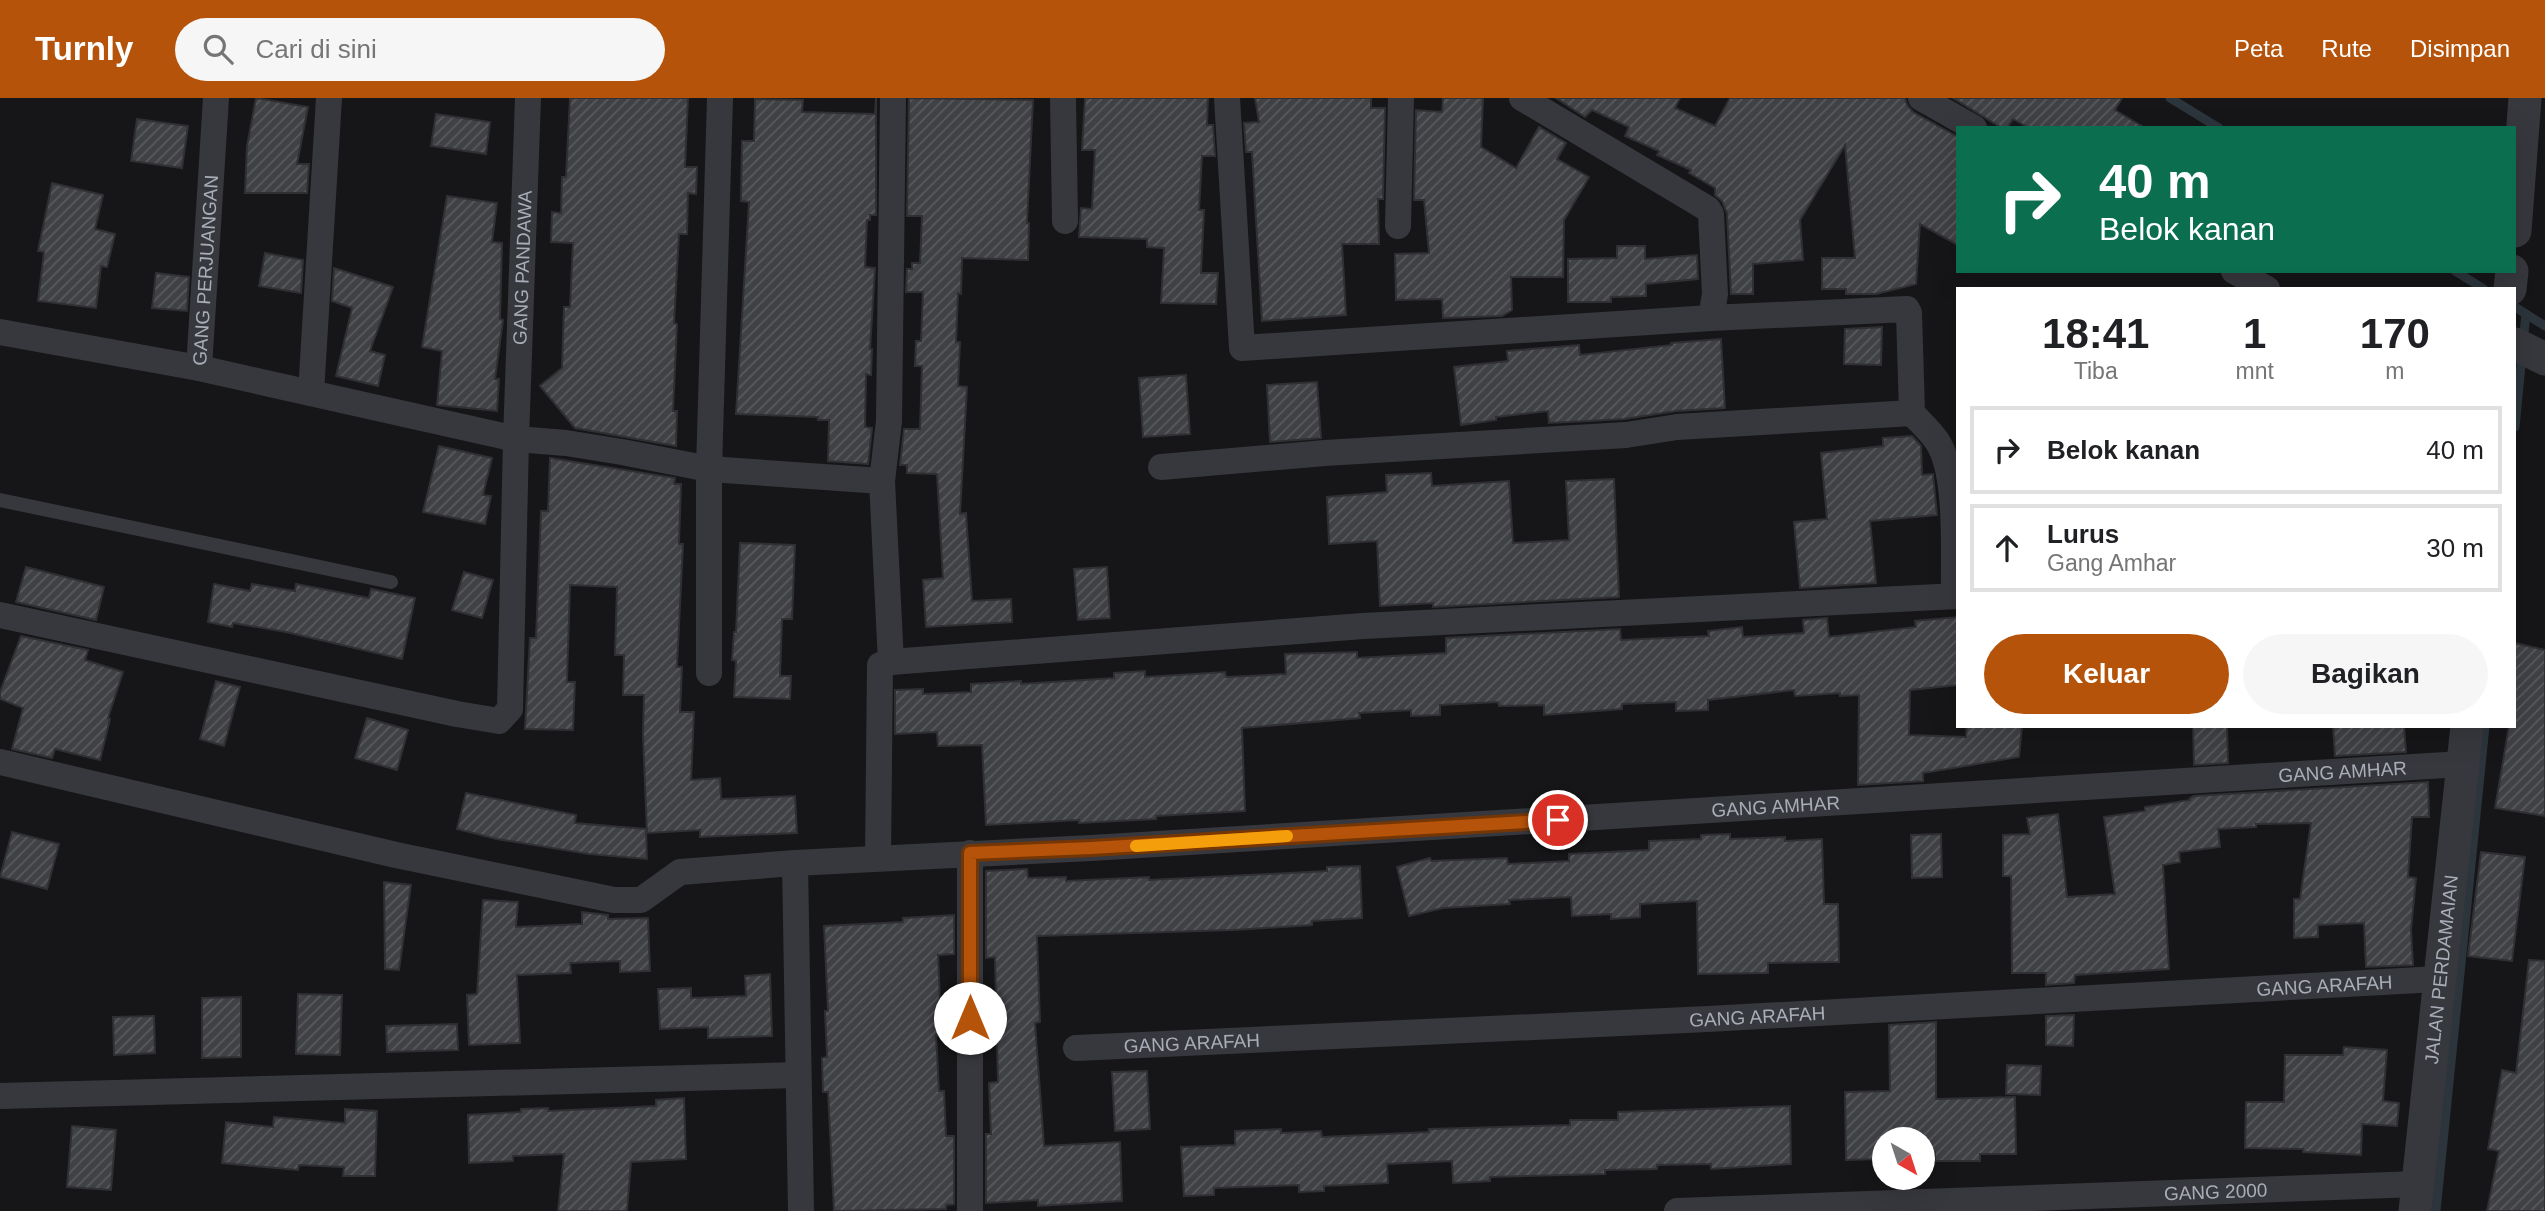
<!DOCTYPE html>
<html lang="id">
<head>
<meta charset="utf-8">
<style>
	body { margin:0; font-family:Arial,sans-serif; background:#f6f6f6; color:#202124; height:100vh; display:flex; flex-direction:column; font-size:26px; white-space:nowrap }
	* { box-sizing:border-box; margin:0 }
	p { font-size:23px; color:#757577 }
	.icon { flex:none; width:38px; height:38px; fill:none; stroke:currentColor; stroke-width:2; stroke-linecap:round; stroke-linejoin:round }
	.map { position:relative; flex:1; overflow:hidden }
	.side { position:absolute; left:1956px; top:189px; width:560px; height:441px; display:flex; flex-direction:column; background:#fff; border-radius:0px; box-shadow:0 7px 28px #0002 }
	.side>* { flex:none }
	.guide { position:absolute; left:1956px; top:28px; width:560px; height:147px; border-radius:0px; box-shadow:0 7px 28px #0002; background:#0b6e4f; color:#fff; overflow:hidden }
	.needle { width:46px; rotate:141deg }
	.tools { position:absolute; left:1872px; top:1029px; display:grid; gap:14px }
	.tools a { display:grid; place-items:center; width:63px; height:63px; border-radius:50%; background:#fff; box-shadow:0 7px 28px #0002; font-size:35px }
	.pin { position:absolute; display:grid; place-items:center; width:60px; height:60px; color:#fff; margin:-30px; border:4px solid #fff; border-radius:50%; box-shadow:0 2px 7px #0007 }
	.me { position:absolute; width:77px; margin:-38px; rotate:0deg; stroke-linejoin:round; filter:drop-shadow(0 0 5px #0008) }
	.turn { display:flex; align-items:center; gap:24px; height:147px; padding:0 28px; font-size:32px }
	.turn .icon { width:91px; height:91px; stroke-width:2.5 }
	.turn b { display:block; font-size:49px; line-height:60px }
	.eta { display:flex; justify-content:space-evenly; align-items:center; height:119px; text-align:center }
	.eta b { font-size:42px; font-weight:600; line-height:49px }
	.cta { display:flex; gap:14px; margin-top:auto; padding:14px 28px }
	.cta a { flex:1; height:80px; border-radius:42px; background:#b45309; color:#fff; font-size:28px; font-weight:600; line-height:80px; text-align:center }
	.cta a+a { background:#f6f6f6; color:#202124 }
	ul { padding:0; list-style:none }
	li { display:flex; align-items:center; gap:21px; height:88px; margin:0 14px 10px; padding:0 14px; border:4px solid #e0e0e0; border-radius:0px }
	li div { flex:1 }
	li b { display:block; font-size:26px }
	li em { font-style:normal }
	header { display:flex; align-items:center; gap:42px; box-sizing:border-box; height:98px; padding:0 35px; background:#b45309; color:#fff }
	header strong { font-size:33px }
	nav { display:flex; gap:38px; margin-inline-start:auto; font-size:24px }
	.search { width:490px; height:63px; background:#f6f6f6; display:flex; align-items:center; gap:18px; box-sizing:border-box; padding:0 24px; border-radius:38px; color:#757577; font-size:26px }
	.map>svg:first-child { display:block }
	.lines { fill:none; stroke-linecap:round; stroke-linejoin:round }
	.stream { stroke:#2c353c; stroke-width:9 }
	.building { fill:url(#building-hatch); stroke:#303034; stroke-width:2 }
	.service { stroke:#37383d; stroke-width:14 }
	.minor { stroke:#37383d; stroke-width:26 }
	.tertiary { stroke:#37383d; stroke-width:33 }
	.route-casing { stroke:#753606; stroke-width:18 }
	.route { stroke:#b45309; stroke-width:12 }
	.slow { stroke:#f59e0b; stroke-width:12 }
	.labels { text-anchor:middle; stroke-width:5; stroke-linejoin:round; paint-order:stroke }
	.street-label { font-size:19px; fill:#a8adb8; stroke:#111113 }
</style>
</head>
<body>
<header>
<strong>Turnly</strong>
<div class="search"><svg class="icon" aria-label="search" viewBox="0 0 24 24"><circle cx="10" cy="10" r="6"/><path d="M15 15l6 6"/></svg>Cari di sini</div>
<nav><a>Peta</a><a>Rute</a><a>Disimpan</a></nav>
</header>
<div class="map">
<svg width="2545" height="1113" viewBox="0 0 2545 1113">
	<defs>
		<pattern id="building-hatch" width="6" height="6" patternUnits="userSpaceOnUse" patternTransform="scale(1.75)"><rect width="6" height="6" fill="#404145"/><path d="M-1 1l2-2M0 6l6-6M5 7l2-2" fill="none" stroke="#595a5e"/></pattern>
	</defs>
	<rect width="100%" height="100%" fill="#161618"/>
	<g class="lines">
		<g class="stream">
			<path d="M 2170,0 L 2219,30"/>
			<path d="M 2455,173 L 2484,191"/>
			<path d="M 2515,209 L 2545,228"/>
			<path d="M 2523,244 L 2526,216"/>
			<path d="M 2515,329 L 2522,257"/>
			<path d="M 2436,1113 L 2485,628"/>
		</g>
	</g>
	<g class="building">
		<path d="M 256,0 L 308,9 L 297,66 L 309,66 L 307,95 L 245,95 L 247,48 Z"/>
		<path d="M 570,0 L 688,0 L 685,69 L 697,69 L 696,96 L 688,95 L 687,136 L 679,136 L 674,225 L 677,226 L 673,313 L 677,313 L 676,348 L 575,330 L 540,288 L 562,270 L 564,209 L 570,209 L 573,145 L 551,144 L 552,114 L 561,115 L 562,79 L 566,79 Z"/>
		<path d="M 876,0 L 876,117 L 870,117 L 870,122 L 867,122 L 865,169 L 875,170 L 870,251 L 872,251 L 871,277 L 866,276 L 865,329 L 872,330 L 868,366 L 828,363 L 829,322 L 818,322 L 818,319 L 736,316 L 749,104 L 741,103 L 742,43 L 754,43 L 755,1 L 803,2 L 802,14 L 875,16 Z"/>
		<path d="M 909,0 L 1033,2 L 1027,125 L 1029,125 L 1028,162 L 962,160 L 961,196 L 958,195 L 956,244 L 960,244 L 958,288 L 967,289 L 960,416 L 966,415 L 972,503 L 1011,501 L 1012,524 L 926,529 L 923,482 L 943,480 L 937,376 L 907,375 L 907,367 L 900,367 L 904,331 L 920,331 L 922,268 L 915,268 L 916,243 L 921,243 L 923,194 L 906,194 L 907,171 L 912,171 L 912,165 L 920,165 L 922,118 L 907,118 Z"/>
		<path d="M 1085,0 L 1208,0 L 1207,27 L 1213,27 L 1215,58 L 1202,58 L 1199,112 L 1204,112 L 1201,175 L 1218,175 L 1216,206 L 1161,205 L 1164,150 L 1147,149 L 1147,141 L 1079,139 L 1081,110 L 1092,111 L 1095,52 L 1082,52 Z"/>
		<path d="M 1255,0 L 1371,0 L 1371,10 L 1385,10 L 1383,101 L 1378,101 L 1379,146 L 1342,146 L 1346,217 L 1262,223 L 1252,54 L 1246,54 L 1244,25 L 1259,24 Z"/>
		<path d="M 1443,0 L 1483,0 L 1481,49 L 1516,70 L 1539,29 L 1566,45 L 1557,61 L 1589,79 L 1564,122 L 1563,179 L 1511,179 L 1512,212 L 1502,218 L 1443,220 L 1442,201 L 1396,202 L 1395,156 L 1429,155 L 1424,102 L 1414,102 L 1416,12 L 1442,14 Z"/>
		<path d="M 1556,0 L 1680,0 L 1675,10 L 1715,28 L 1730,0 L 1905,0 L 1907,7 L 1913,14 L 1958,39 L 1958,147 L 1920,126 L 1916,186 L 1876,196 L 1846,196 L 1846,191 L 1822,191 L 1822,160 L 1855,160 L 1845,47 L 1800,122 L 1803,162 L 1753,166 L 1753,196 L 1731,196 L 1727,115 L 1722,103 L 1715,97 L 1715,90 L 1689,75 L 1691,72 L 1657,57 L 1659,53 L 1625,38 L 1629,29 L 1592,12 L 1585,19 Z"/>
		<path d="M 1953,0 L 2122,0 L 2115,12 L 2145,30 L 2029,30 L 2013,21 L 2007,30 L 2002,30 Z"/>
		<path d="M 436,16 L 490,24 L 486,56 L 431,48 Z"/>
		<path d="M 137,21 L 188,28 L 182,70 L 131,63 Z"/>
		<path d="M 52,85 L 103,97 L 95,131 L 115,136 L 107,169 L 101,168 L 96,210 L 38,203 L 44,154 L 38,153 Z"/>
		<path d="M 447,98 L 497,105 L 492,144 L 502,145 L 500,221 L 503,222 L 495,281 L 499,281 L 497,313 L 437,307 L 442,253 L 422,249 Z"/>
		<path d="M 1617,148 L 1645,148 L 1645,161 L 1697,157 L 1698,181 L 1646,186 L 1646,198 L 1611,199 L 1611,204 L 1568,204 L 1568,161 L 1617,160 Z"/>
		<path d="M 265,155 L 303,162 L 301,195 L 259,188 Z"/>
		<path d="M 334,170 L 393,189 L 370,253 L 385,257 L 378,288 L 336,278 L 352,210 L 332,203 Z"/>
		<path d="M 156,175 L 189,179 L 187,213 L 152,210 Z"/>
		<path d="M 1882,229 L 1881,267 L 1844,266 L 1845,231 Z"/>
		<path d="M 1721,241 L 1725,310 L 1676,313 L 1624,321 L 1549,325 L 1548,313 L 1496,319 L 1496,322 L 1461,327 L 1454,269 L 1508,263 L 1507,253 L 1579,247 L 1580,257 L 1672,247 L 1671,245 Z"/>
		<path d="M 1186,277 L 1190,336 L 1143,339 L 1139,280 Z"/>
		<path d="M 1317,284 L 1321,340 L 1270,344 L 1267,287 Z"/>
		<path d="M 1912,338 L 1921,348 L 1922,377 L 1933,376 L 1937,417 L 1870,423 L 1876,485 L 1800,490 L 1794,424 L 1827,421 L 1821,355 L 1883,348 L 1883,340 Z"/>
		<path d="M 439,348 L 492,360 L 483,397 L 491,398 L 485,426 L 423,414 Z"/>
		<path d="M 550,360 L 675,380 L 674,386 L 681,386 L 679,446 L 683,446 L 677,569 L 682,569 L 680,614 L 694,614 L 691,682 L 720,680 L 721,701 L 795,698 L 797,735 L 700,739 L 700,732 L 647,735 L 643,637 L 644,597 L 623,597 L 624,557 L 615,557 L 617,489 L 570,487 L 567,584 L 575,584 L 573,632 L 525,631 L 530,540 L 536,540 L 541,413 L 548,413 Z"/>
		<path d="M 1431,375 L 1432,388 L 1509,383 L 1513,445 L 1569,442 L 1566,383 L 1614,381 L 1619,499 L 1433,509 L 1433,505 L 1380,508 L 1377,443 L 1329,446 L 1327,399 L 1387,394 L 1386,377 Z"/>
		<path d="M 740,445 L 795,447 L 792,521 L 782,521 L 780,578 L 791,578 L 790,601 L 734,599 L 736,563 L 732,562 L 734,534 L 736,534 Z"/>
		<path d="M 26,469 L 104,489 L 96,522 L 16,504 Z"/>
		<path d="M 1107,469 L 1110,520 L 1078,522 L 1074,471 Z"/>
		<path d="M 464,474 L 493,482 L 482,520 L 452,512 Z"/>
		<path d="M 214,486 L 250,493 L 252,486 L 295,493 L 296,486 L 369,500 L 371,491 L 415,500 L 402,561 L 286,534 L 233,525 L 232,529 L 208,524 Z"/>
		<path d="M 1958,519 L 1958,587 L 1910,592 L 1909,637 L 1966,639 L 1967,628 L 2022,628 L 2019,659 L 1923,675 L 1923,683 L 1858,687 L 1859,597 L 1840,598 L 1840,595 L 1795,598 L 1794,592 L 1708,602 L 1708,612 L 1676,613 L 1676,604 L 1622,606 L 1622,611 L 1544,617 L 1544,607 L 1499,608 L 1498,604 L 1440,607 L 1440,617 L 1411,618 L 1411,612 L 1359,615 L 1360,620 L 1242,630 L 1245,713 L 1156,718 L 1156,721 L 1079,725 L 1079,722 L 986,727 L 982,647 L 938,648 L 937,634 L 895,636 L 895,592 L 923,591 L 923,596 L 971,594 L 971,586 L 1021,583 L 1021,586 L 1114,580 L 1114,575 L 1145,573 L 1145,579 L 1225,574 L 1226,579 L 1286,576 L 1285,556 L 1357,554 L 1357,560 L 1446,555 L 1446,540 L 1620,531 L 1621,542 L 1709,538 L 1708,533 L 1742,529 L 1743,539 L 1804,535 L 1803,522 L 1827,520 L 1829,539 L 1916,529 L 1915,523 Z"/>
		<path d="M 21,538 L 88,552 L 85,562 L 123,574 L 108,620 L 110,621 L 100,662 L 55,651 L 52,660 L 12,651 L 23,610 L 0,601 L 0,594 Z"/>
		<path d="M 2515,545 L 2545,552 L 2545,718 L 2495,710 L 2509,628 L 2515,628 Z"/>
		<path d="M 216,583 L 240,589 L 224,648 L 200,641 Z"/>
		<path d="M 367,620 L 408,632 L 397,672 L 355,660 Z"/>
		<path d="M 2193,628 L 2227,628 L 2228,665 L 2194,667 Z"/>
		<path d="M 2333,628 L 2404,628 L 2406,654 L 2335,658 Z"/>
		<path d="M 2428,684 L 2429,719 L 2412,719 L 2408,779 L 2416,780 L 2411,832 L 2413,867 L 2366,869 L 2364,825 L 2318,827 L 2318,839 L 2294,840 L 2294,801 L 2300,801 L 2311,725 L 2256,726 L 2256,729 L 2218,731 L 2220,749 L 2179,754 L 2180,764 L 2163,767 L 2169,871 L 2075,877 L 2074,885 L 2046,887 L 2046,875 L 2012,875 L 2011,778 L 2003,778 L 2003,737 L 2030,736 L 2027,720 L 2058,716 L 2067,799 L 2115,796 L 2104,719 L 2145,713 L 2145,709 L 2190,702 L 2190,700 L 2194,698 Z"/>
		<path d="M 466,695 L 576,717 L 575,725 L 646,731 L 647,761 L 589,756 L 497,741 L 457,731 Z"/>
		<path d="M 12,734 L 59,746 L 47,791 L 0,779 Z"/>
		<path d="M 1730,736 L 1730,741 L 1785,739 L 1785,743 L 1822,741 L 1824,806 L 1838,806 L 1839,864 L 1768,865 L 1768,875 L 1698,876 L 1697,803 L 1640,806 L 1640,819 L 1611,821 L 1611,816 L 1572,818 L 1571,799 L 1509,802 L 1510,806 L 1443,810 L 1409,818 L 1397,769 L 1430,760 L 1431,763 L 1507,760 L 1508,766 L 1569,763 L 1569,756 L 1649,752 L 1649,743 L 1701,741 L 1701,737 Z"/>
		<path d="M 1941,736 L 1942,779 L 1912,780 L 1911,737 Z"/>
		<path d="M 2481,754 L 2525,759 L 2512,863 L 2468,858 Z"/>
		<path d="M 1360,768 L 1362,820 L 1312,823 L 1312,827 L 1233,832 L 1037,838 L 1040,924 L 1035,925 L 1044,1048 L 1120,1044 L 1122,1103 L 1038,1108 L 1038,1102 L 986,1105 L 986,1036 L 991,1036 L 989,985 L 998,984 L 995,859 L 986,860 L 986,773 L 1027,771 L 1028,780 L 1066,779 L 1066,783 L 1149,779 L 1149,782 L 1327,773 L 1327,769 Z"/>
		<path d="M 384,784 L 411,787 L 399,872 L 385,871 Z"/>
		<path d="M 483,802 L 518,804 L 516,829 L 582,826 L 582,814 L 608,817 L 608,821 L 648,820 L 650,873 L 620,874 L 620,863 L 570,865 L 571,875 L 517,877 L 520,945 L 469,947 L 467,897 L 477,896 Z"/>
		<path d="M 954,817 L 954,856 L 938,857 L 940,904 L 949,903 L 951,937 L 936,938 L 939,993 L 944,993 L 946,1038 L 954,1038 L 954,1106 L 946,1107 L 946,1111 L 834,1113 L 828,994 L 823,994 L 822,960 L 827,959 L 825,913 L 828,913 L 824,828 L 903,824 L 903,820 Z"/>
		<path d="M 2529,862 L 2545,863 L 2545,1113 L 2487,1113 L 2499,1053 L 2488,1051 L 2502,972 L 2516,975 Z"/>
		<path d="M 770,876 L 772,938 L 708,940 L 708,929 L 660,931 L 658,891 L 691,890 L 691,900 L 746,898 L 745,878 Z"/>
		<path d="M 298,896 L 342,897 L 340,957 L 296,956 Z"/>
		<path d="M 241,899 L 241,959 L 202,960 L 202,900 Z"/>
		<path d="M 2074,917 L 2073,948 L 2046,947 L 2046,918 Z"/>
		<path d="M 154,918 L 155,955 L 114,957 L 113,919 Z"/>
		<path d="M 1936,924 L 1936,1001 L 2015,999 L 2016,1056 L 1980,1056 L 1980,1063 L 1935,1063 L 1935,1054 L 1923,1054 L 1923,1041 L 1885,1041 L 1885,1055 L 1882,1055 L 1882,1061 L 1846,1062 L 1845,994 L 1890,993 L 1889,927 Z"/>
		<path d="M 457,926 L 458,952 L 387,954 L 386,928 Z"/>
		<path d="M 2344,949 L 2387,952 L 2383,1003 L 2399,1005 L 2397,1028 L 2362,1026 L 2361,1057 L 2303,1054 L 2303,1051 L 2245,1050 L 2246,1004 L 2284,1004 L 2285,957 L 2343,957 Z"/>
		<path d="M 2007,967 L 2041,968 L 2040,997 L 2006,996 Z"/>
		<path d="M 1147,973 L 1150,1031 L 1115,1033 L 1112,974 Z"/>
		<path d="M 684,1000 L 686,1061 L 631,1064 L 627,1113 L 558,1113 L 564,1056 L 513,1058 L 513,1063 L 469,1065 L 468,1017 L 521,1014 L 521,1011 L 548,1010 L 548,1013 L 656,1008 L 656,1002 Z"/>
		<path d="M 1790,1008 L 1791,1066 L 1711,1071 L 1711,1066 L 1657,1067 L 1657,1071 L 1605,1072 L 1605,1076 L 1490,1079 L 1490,1083 L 1453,1085 L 1452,1063 L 1387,1066 L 1388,1085 L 1324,1088 L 1324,1093 L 1299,1094 L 1299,1087 L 1214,1090 L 1214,1097 L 1184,1098 L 1181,1049 L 1235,1047 L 1235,1033 L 1281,1031 L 1281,1035 L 1321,1033 L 1322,1039 L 1429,1034 L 1429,1031 L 1570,1027 L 1570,1022 L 1618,1022 L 1618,1014 Z"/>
		<path d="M 345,1011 L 377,1013 L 375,1078 L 343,1078 L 344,1069 L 299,1067 L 298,1072 L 222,1065 L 226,1024 L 273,1029 L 274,1019 L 345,1025 Z"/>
		<path d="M 72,1028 L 116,1032 L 111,1092 L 67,1089 Z"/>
	</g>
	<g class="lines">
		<path class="service" d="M 0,402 L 391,484"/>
		<g class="minor">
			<path d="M 893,0 L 889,323 L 882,383 L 891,564 L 1363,528 L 1958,498"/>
			<path d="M 1063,0 L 1065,123"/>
			<path d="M 1227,0 L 1242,250 L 1711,220 L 1907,211 L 1909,215 L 1912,315 C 1920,324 1930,333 1937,343 C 1959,376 1953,458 1954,498"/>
			<path d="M 1522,0 L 1708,111 L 1711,116 L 1715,196 L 1711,220"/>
			<path d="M 1921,0 L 1974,30"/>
			<path d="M 1398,128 L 1401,0"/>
			<path d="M 2234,173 L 2267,191"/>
			<path d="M 0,234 L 199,270 L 516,341 L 566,345 L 622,354 L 709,371 L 882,383"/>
			<path id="s1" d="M 199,270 L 216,0"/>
			<path d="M 311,295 L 329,0"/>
			<path d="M 1161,369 L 1325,355 L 1626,337 L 1677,329 L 1912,315"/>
			<path id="s2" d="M 0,517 L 457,616 L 499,623 L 510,611 L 516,341 L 528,0"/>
			<path d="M 709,575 L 709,371 L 720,0"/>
			<path id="s3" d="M 0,664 L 396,757 L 614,802 L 641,802 L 680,774 L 795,765 L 1091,750 L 2462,666"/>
			<path d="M 970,755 L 970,1113"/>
			<path d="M 878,760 L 880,567 L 891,564"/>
			<path d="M 795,765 L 801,1113"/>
			<path id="s4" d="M 1076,950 L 1708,921 L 2438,881"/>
			<path d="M 0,998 L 798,977"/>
			<path id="s5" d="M 1677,1113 L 2418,1086"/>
		</g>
		<g class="tertiary">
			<path d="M 2515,133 L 2525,0"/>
			<path d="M 2510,191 L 2512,173"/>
			<path d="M 2515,246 L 2545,261"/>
			<path id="s6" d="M 2415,1113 L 2467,628"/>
		</g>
	</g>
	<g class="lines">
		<defs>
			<path id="route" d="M 970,920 L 970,755 L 1091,750 L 1558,722"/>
		</defs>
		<use href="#route" class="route-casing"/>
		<use href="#route" class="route"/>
		<path class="slow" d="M 1136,748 L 1287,738"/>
	</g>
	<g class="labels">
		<g class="street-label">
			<text dy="7" stroke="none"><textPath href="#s1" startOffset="98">GANG PERJUANGAN</textPath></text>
			<text dy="7" stroke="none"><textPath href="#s2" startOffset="968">GANG PANDAWA</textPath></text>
			<text dy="7" stroke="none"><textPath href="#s3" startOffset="2370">GANG AMHAR</textPath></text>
			<text dy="7" stroke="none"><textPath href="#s3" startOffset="1802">GANG AMHAR</textPath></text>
			<text dy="7" stroke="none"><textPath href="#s6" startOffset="243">JALAN PERDAMAIAN</textPath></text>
			<text dy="7" stroke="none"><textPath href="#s4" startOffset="1250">GANG ARAFAH</textPath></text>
			<text dy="7" stroke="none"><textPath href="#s4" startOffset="682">GANG ARAFAH</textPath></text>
			<text dy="7" stroke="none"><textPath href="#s4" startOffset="116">GANG ARAFAH</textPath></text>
			<text dy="7" stroke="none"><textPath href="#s5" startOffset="539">GANG 2000</textPath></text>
		</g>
	</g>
</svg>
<div class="tools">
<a><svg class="needle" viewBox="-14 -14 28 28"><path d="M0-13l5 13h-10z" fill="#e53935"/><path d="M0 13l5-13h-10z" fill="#757577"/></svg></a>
</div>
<div class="pin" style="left:1558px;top:722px;background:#d93025"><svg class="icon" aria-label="arrive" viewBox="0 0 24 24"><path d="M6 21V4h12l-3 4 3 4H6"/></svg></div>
<svg class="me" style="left:970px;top:920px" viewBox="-20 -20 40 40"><circle r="19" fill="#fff"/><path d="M0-13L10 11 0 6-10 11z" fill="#b45309"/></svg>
<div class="guide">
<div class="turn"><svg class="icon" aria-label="right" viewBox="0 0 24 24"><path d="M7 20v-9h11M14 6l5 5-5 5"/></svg><div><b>40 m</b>Belok kanan</div></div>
</div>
<section class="side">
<div class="eta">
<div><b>18:41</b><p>Tiba</p></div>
<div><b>1</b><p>mnt</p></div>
<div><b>170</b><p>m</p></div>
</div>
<ul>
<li><svg class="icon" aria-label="right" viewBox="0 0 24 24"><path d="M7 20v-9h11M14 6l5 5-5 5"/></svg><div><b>Belok kanan</b></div><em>40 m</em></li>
<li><svg class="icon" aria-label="ahead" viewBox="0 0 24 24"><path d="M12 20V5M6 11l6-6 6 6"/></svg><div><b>Lurus</b><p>Gang Amhar</p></div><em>30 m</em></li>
</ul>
<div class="cta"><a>Keluar</a><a>Bagikan</a></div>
</section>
</div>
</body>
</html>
